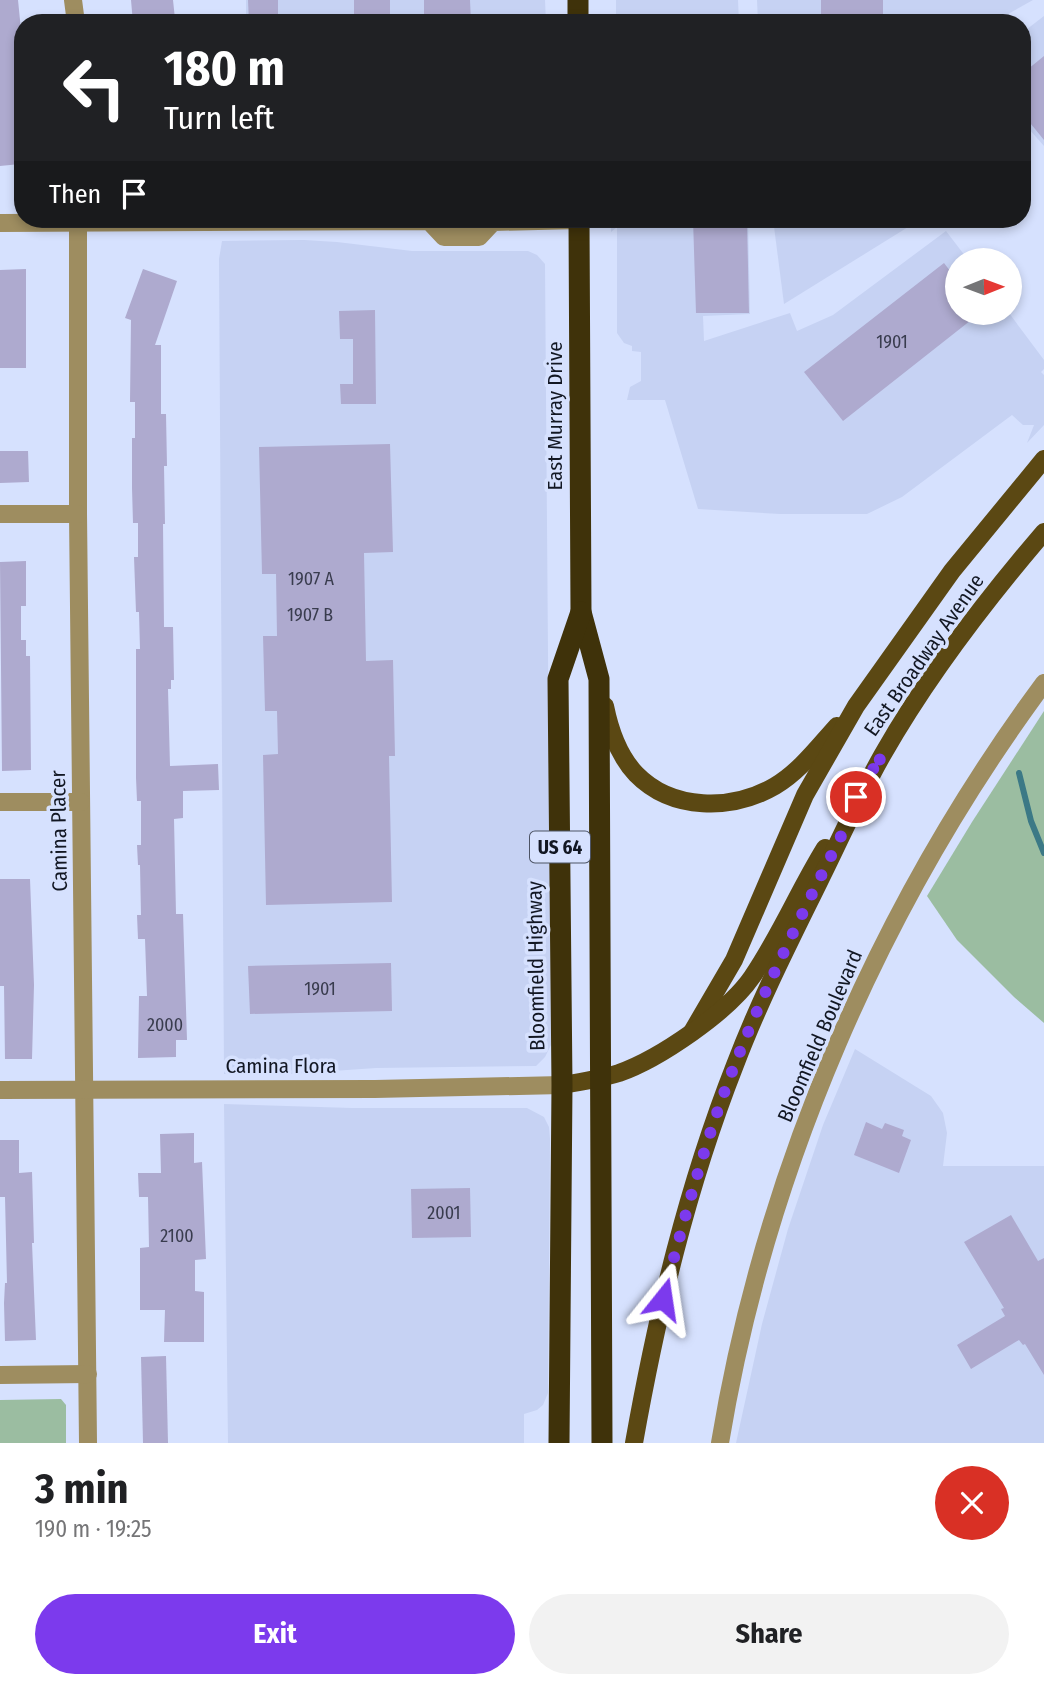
<!DOCTYPE html>
<html lang="en">
<head>
<meta charset="utf-8">
<style>
	body { margin:0; font-family:"Fira Sans Condensed",sans-serif; background:#f2f2f2; color:#202124; height:100vh; display:flex; flex-direction:column; font-size:26px; white-space:nowrap }
	* { box-sizing:border-box; margin:0 }
	p { font-size:23px; color:#757577 }
	.icon { flex:none; width:38px; height:38px; fill:none; stroke:currentColor; stroke-width:2; stroke-linecap:round; stroke-linejoin:round }
	.map { position:relative; height:1443px; overflow:hidden }
	.sheet { display:flex; flex-direction:column; background:#fff; flex:1 }
	.sheet>* { flex:none }
	.banner { position:absolute; left:14px; top:14px; width:1017px; height:214px; border-radius:28px; box-shadow:0 4px 10px #0003; background:#202124; color:#fff; overflow:hidden }
	.needle { width:46px; rotate:89deg }
	.fabs { position:absolute; left:945px; top:248px; display:grid; gap:14px }
	.fabs a { display:grid; place-items:center; width:77px; height:77px; border-radius:50%; background:#fff; box-shadow:0 4px 10px #0003; font-size:35px }
	.pin { position:absolute; display:grid; place-items:center; width:60px; height:60px; color:#fff; margin:-30px; border:4px solid #fff; border-radius:50%; box-shadow:0 2px 7px #0007 }
	.me { position:absolute; width:77px; margin:-38px; rotate:15deg; stroke-linejoin:round; filter:drop-shadow(0 0 5px #0008) }
	.turn { display:flex; align-items:center; gap:24px; height:147px; padding:0 35px; font-size:32px }
	.turn .icon { width:91px; height:91px; stroke-width:2.5 }
	.turn b { display:block; font-size:49px; line-height:60px }
	.then { display:flex; align-items:center; height:66px; padding:0 35px; background:#0003; gap:14px; font-size:26px }
	.round { display:grid; place-items:center; flex:none; width:74px; height:74px; border-radius:37px; background:#f2f2f2 }
	.headline { display:flex; align-items:center; justify-content:space-between; height:119px; padding:0 35px }
	h1 { font-size:42px; font-weight:700; line-height:52px }
	.button { display:flex; gap:14px; margin-top:auto; padding:14px 35px }
	.button a { flex:1; height:80px; border-radius:42px; background:#7c3aed; color:#fff; font-size:28px; font-weight:700; line-height:80px; text-align:center }
	.button a+a { background:#f2f2f2; color:#202124 }
	.map>svg:first-child { display:block }
	.built { fill:#c6d2f3 }
	.green { fill:#9bbda1 }
	.lines { fill:none; stroke-linecap:round; stroke-linejoin:round }
	.stream { stroke:#3c7986; stroke-width:6 }
	.building { fill:#aeaacf }
	.street { stroke:#9e8d60; stroke-width:18 }
	.primary { stroke:#5b4813; stroke-width:18 }
	.highway { stroke:#3f320a; stroke-width:21 }
	.route { stroke:#7c3aed; stroke-width:12; stroke-dasharray:0 21.6 }
	.labels { text-anchor:middle; stroke-width:7; stroke-linejoin:round; paint-order:stroke }
	.number-label { font-size:18px; fill:#393c4e }
	.shield { fill:#d6e1fe; stroke:#4d5465; stroke-width:2 }
	.shield-label { font-size:19px; font-weight:bold; fill:#121723 }
	.street-label { font-size:21px; fill:#121723; stroke:#d6e1fe }
</style>
</head>
<body>
<div class="map">
<svg width="1044" height="1443" viewBox="0 0 1044 1443">
	<rect width="100%" height="100%" fill="#d6e1fe"/>
	<g class="built">
		<path d="M 246,0 L 545,0 L 546,23 L 246,23 Z"/>
		<path d="M 616,0 L 738,0 L 739,23 L 616,23 Z"/>
		<path d="M 757,0 L 1033,0 L 992,23 L 758,23 Z"/>
		<path d="M 1044,16 L 1044,146 L 1022,121 L 1022,33 Z"/>
		<path d="M 611,219 L 748,219 L 750,314 L 703,316 L 704,341 L 790,313 L 797,331 L 833,315 L 946,231 L 969,261 L 957,261 L 957,313 L 1009,313 L 1044,360 L 1044,369 L 1041,372 L 1044,375 L 1044,425 L 1027,443 L 1034,425 L 1023,425 L 1012,415 L 902,497 L 867,514 L 780,514 L 698,509 L 665,400 L 627,400 L 630,387 L 641,381 L 641,352 L 632,351 L 632,346 L 624,343 L 617,333 L 617,227 L 611,232 Z"/>
		<path d="M 773,219 L 921,219 L 784,304 Z"/>
		<path d="M 304,240 L 337,242 L 412,251 L 528,251 L 537,255 L 545,264 L 551,1045 L 545,1057 L 536,1066 L 376,1068 L 289,1074 L 224,1074 L 219,259 L 222,241 Z"/>
		<path d="M 855,1049 L 931,1096 L 943,1113 L 947,1133 L 943,1166 L 1044,1166 L 1044,1443 L 736,1443 L 762,1324 L 788,1229 L 823,1125 Z"/>
		<path d="M 224,1104 L 352,1108 L 527,1108 L 544,1117 L 549,1127 L 550,1139 L 548,1393 L 543,1405 L 537,1410 L 524,1414 L 524,1443 L 228,1443 Z"/>
	</g>
	<g class="green">
		<path d="M 1044,711 L 1044,1023 L 1014,997 L 957,940 L 927,896 L 972,822 Z"/>
		<path d="M 61,1399 L 66,1405 L 66,1443 L 0,1443 L 0,1400 Z"/>
	</g>
	<g class="lines">
		<path class="stream" d="M 1019,773 L 1031,821 L 1044,853"/>
	</g>
	<g class="building">
		<path d="M 0,0 L 18,0 L 23,50 L 23,98 L 20,98 L 21,116 L 19,116 L 20,164 L 0,166 Z"/>
		<path d="M 131,0 L 173,0 L 175,19 L 162,21 L 162,23 L 133,23 Z"/>
		<path d="M 248,0 L 278,0 L 278,23 L 249,23 Z"/>
		<rect x="354" y="0" width="36" height="23"/>
		<path d="M 424,0 L 470,0 L 471,23 L 424,23 Z"/>
		<rect x="821" y="0" width="62" height="23"/>
		<path d="M 1044,56 L 1044,140 L 1022,113 L 1022,74 Z"/>
		<path d="M 693,219 L 747,219 L 749,313 L 696,313 Z"/>
		<path d="M 944,263 L 957,280 L 957,313 L 980,313 L 843,421 L 804,372 Z"/>
		<path d="M 26,269 L 26,368 L 0,368 L 0,270 Z"/>
		<path d="M 143,269 L 177,281 L 155,345 L 161,345 L 161,414 L 166,414 L 167,466 L 164,466 L 165,524 L 163,524 L 164,627 L 173,627 L 174,680 L 171,680 L 171,689 L 168,689 L 170,766 L 218,764 L 219,790 L 183,791 L 183,818 L 174,819 L 176,914 L 183,914 L 187,1040 L 176,1040 L 176,1057 L 138,1058 L 139,996 L 147,996 L 145,939 L 138,939 L 137,915 L 141,915 L 140,865 L 138,865 L 137,845 L 141,845 L 141,801 L 137,801 L 136,778 L 136,649 L 140,649 L 139,612 L 136,612 L 134,557 L 138,557 L 138,523 L 133,523 L 132,488 L 132,438 L 135,438 L 135,402 L 130,402 L 131,320 L 125,318 Z"/>
		<path d="M 375,310 L 376,404 L 341,404 L 340,384 L 353,384 L 353,339 L 340,339 L 339,311 Z"/>
		<path d="M 390,444 L 393,552 L 364,553 L 366,661 L 393,660 L 395,756 L 389,756 L 392,902 L 266,905 L 263,755 L 278,754 L 277,711 L 265,711 L 263,636 L 277,636 L 276,574 L 262,574 L 259,447 Z"/>
		<path d="M 0,451 L 28,451 L 29,482 L 0,483 Z"/>
		<path d="M 26,561 L 26,606 L 21,606 L 21,640 L 26,640 L 26,656 L 30,656 L 31,770 L 2,771 L 0,562 Z"/>
		<path d="M 0,879 L 30,879 L 34,985 L 32,1059 L 5,1059 L 4,986 L 0,986 Z"/>
		<path d="M 391,963 L 392,1011 L 250,1014 L 248,966 Z"/>
		<path d="M 866,1122 L 882,1129 L 885,1123 L 904,1130 L 902,1136 L 911,1140 L 899,1173 L 854,1155 Z"/>
		<path d="M 194,1133 L 194,1163 L 202,1162 L 206,1259 L 195,1260 L 195,1291 L 204,1292 L 204,1342 L 164,1342 L 165,1310 L 140,1310 L 140,1248 L 149,1247 L 148,1197 L 139,1197 L 138,1173 L 161,1173 L 160,1134 Z"/>
		<path d="M 0,1140 L 19,1140 L 19,1173 L 32,1172 L 34,1243 L 32,1243 L 36,1340 L 5,1341 L 4,1303 L 5,1283 L 7,1283 L 5,1197 L 0,1197 Z"/>
		<path d="M 470,1188 L 471,1237 L 412,1238 L 411,1189 Z"/>
		<path d="M 1011,1215 L 1038,1261 L 1044,1258 L 1044,1375 L 1025,1344 L 1023,1345 L 1019,1340 L 971,1369 L 957,1345 L 1005,1316 L 1001,1309 L 1004,1308 L 964,1242 Z"/>
		<path d="M 166,1356 L 168,1443 L 143,1443 L 141,1357 Z"/>
	</g>
	<g class="lines">
		<g class="street">
			<path d="M 73,0 L 76,23"/>
			<path d="M 78,219 L 78,514 L 88,1443"/>
			<path d="M 0,223 L 425,221 L 429,221 L 444,237 L 479,237 L 493,222 L 579,220"/>
			<path d="M 0,514 L 78,514"/>
			<path d="M 0,802 L 81,802"/>
			<path d="M 0,1090 L 375,1089 L 562,1085"/>
			<path d="M 0,1375 L 88,1374"/>
			<path d="M 720,1443 C 765,1170 880,905 1044,683"/>
		</g>
		<g class="primary">
			<path d="M 605,706 C 610,731 618,755 636,774 C 672,811 732,811 775,786 C 799,772 818,747 837,726"/>
			<path d="M 692,1032 L 734,960 L 805,795 L 856,706 L 952,571 L 1044,459"/>
			<path d="M 562,1085 C 581,1082 600,1079 619,1073 C 659,1059 728,1012 752,977 C 780,936 799,890 825,848"/>
			<path d="M 634,1443 C 657,1314 687,1187 735,1065 C 759,1002 789,943 819,882 C 840,840 859,796 883,754 C 928,675 985,601 1044,532"/>
		</g>
		<g class="highway">
			<path d="M 578,0 L 578,23"/>
			<path d="M 579,219 L 581,612 L 599,679 L 602,1443"/>
			<path d="M 559,1443 L 562,1085 L 558,679 L 581,612"/>
		</g>
	</g>
	<g class="lines">
		<path class="route" d="M 663,1299 C 684,1220 705,1140 735,1064 C 777,958 831,857 882,755 L 856,797"/>
	</g>
	<g class="labels">
		<g class="number-label">
			<text x="892" y="348">1901</text>
			<text x="311" y="585">1907 A</text>
			<text x="310" y="621">1907 B</text>
			<text x="320" y="995">1901</text>
			<text x="165" y="1031">2000</text>
			<text x="444" y="1219">2001</text>
			<text x="177" y="1242">2100</text>
		</g>
		<rect class="shield" x="530" y="831.5" width="60" height="31" rx="5"/>
		<g class="shield-label">
			<text x="560" y="854">US 64</text>
		</g>
		<g class="street-label">
			<text transform="translate(555 416) rotate(-90)" y="7">East Murray Drive</text>
			<text transform="translate(924 655) rotate(-55)" y="7">East Broadway Avenue</text>
			<text transform="translate(59 831) rotate(-91)" y="7">Camina Placer</text>
			<text transform="translate(536 966) rotate(-91)" y="7">Bloomfield Highway</text>
			<text transform="translate(820 1036) rotate(-67)" y="7">Bloomfield Boulevard</text>
			<text x="281" y="1073">Camina Flora</text>
		</g>
	</g>
</svg>
<div class="fabs">
<a><svg class="needle" viewBox="-14 -14 28 28"><path d="M0-13l5 13h-10z" fill="#e53935"/><path d="M0 13l5-13h-10z" fill="#757577"/></svg></a>
</div>
<div class="pin" style="left:856px;top:797px;background:#d93025"><svg class="icon" aria-label="arrive" viewBox="0 0 24 24"><path d="M6 21V4h12l-3 4 3 4H6"/></svg></div>
<svg class="me" style="left:663px;top:1299px" viewBox="-20 -20 40 40"><path d="M0-17L14 15 0 8-14 15z" fill="#7c3aed" stroke="#fff" stroke-width="4"/></svg>
<div class="banner">
<div class="turn"><svg class="icon" aria-label="left" viewBox="0 0 24 24"><path d="M17 20v-9H6M10 6l-5 5 5 5"/></svg><div><b>180 m</b>Turn left</div></div>
<div class="then">Then<svg class="icon" aria-label="arrive" viewBox="0 0 24 24"><path d="M6 21V4h12l-3 4 3 4H6"/></svg></div>
</div>
</div>
<section class="sheet">
<div class="headline"><div><h1>3 min</h1><p>190 m · 19:25</p></div><a class="round" style="background:#d93025;color:#fff"><svg class="icon" aria-label="close" viewBox="0 0 24 24"><path d="M6 6l12 12M18 6L6 18"/></svg></a></div>
<div class="button"><a>Exit</a><a>Share</a></div>
</section>
</body>
</html>
